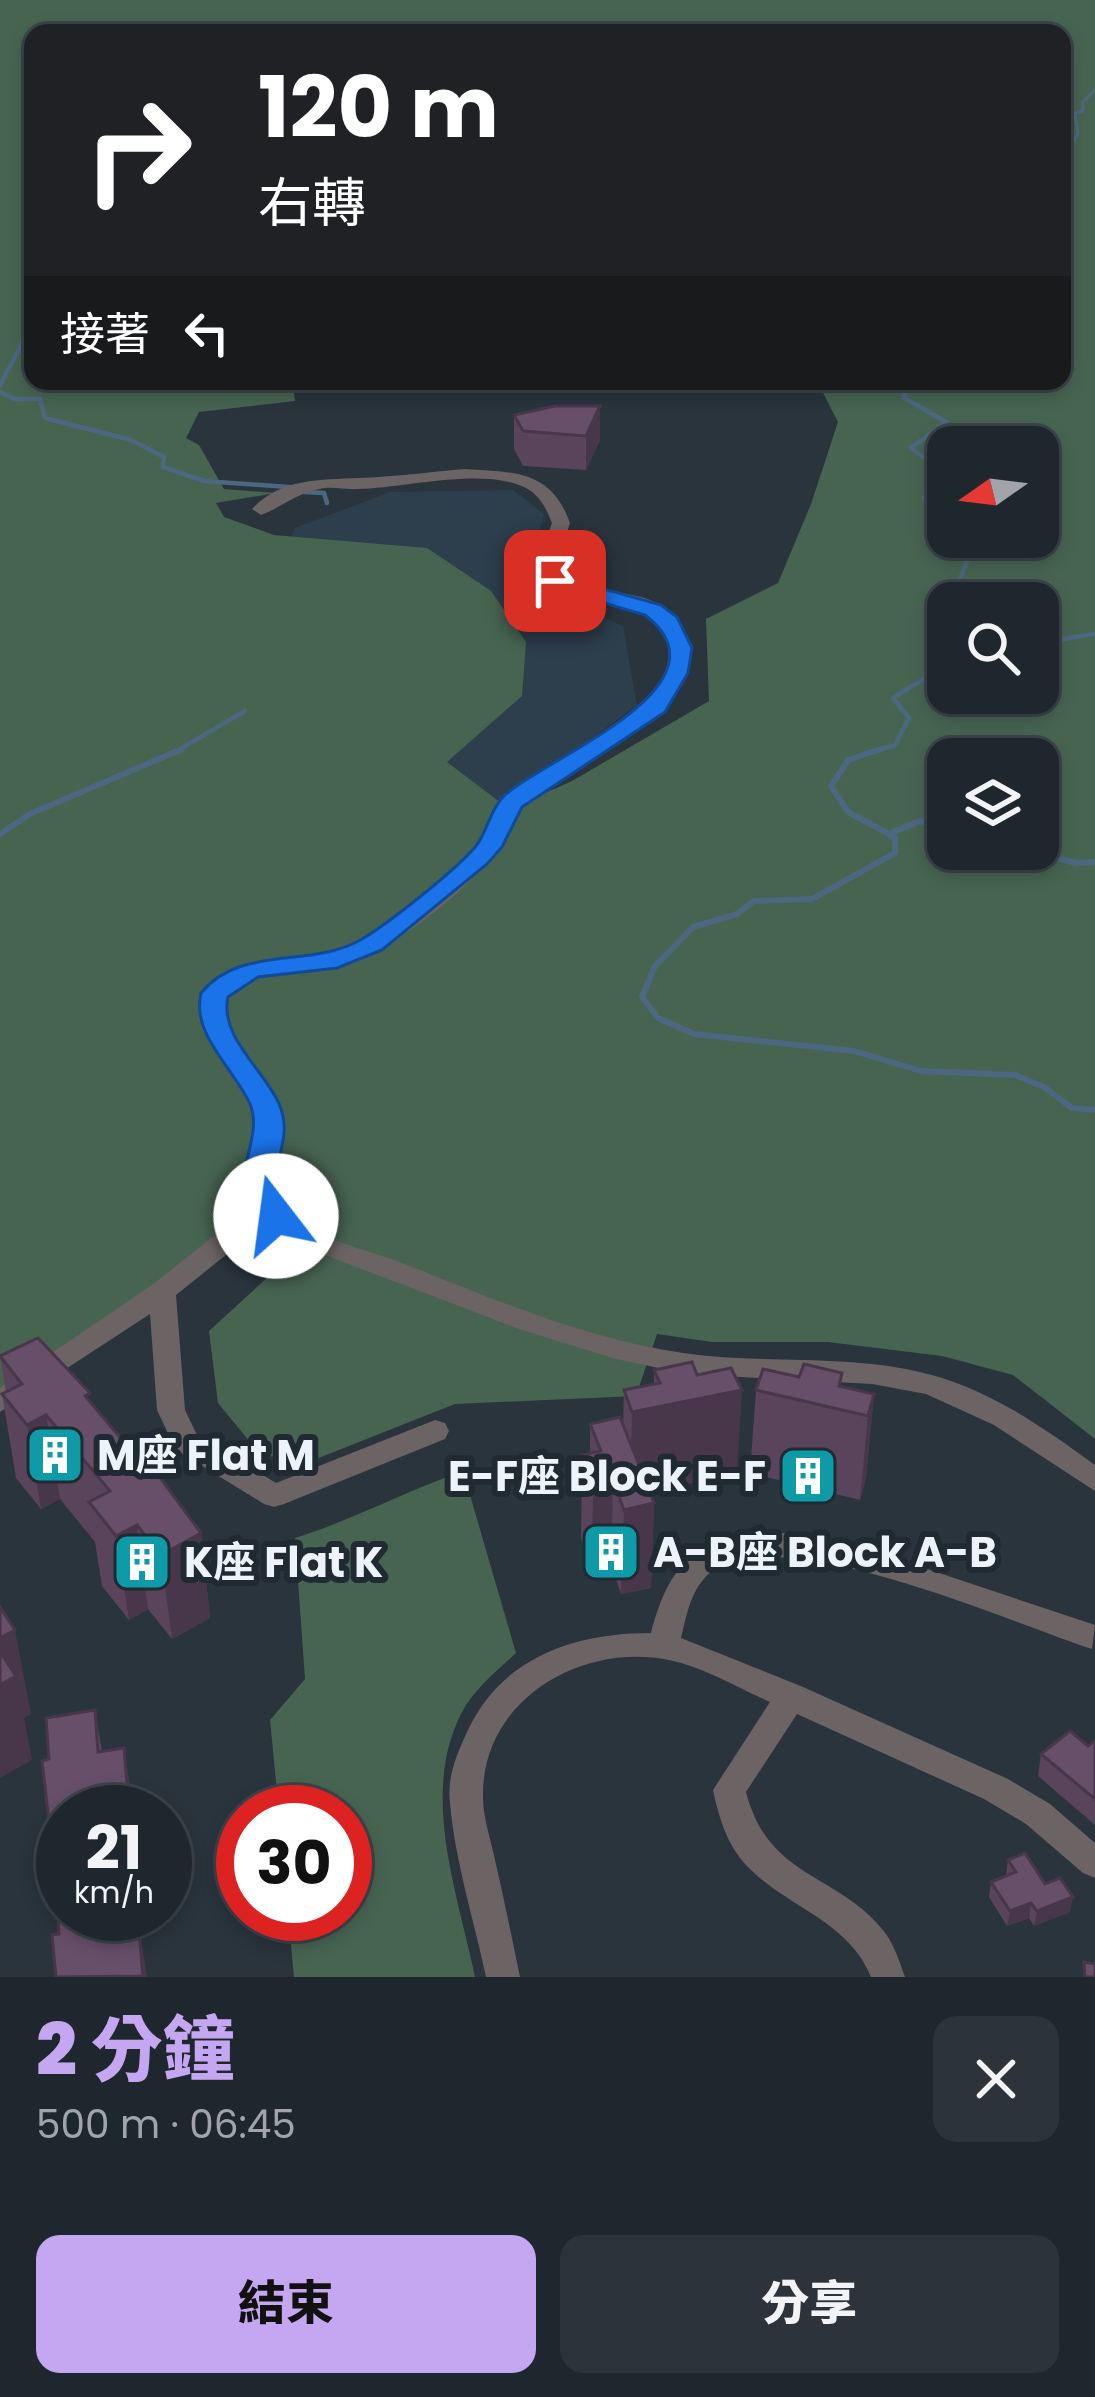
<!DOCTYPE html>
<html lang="zh-TW">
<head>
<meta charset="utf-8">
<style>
	body { margin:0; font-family:Poppins,"Noto Sans TC",sans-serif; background:#2c333a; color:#f1f3f6; height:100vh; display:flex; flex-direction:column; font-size:45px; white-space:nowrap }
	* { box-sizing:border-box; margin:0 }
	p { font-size:39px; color:#a1a5aa }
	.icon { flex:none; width:66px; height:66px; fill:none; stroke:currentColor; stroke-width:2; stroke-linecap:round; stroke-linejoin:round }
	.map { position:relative; height:1977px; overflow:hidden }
	.drawer { display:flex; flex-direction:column; background:#1f272e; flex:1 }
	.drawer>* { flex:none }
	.banner { position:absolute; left:24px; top:24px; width:1047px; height:366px; border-radius:24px; box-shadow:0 6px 18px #0003,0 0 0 3px #3c444a; background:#202124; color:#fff; overflow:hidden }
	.needle { width:78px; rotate:256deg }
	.buttons { position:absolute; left:927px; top:426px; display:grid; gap:24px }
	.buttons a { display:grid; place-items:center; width:132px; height:132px; border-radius:24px; background:#1f272e; box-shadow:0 6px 18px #0003,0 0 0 3px #3c444a; font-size:60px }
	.speed { position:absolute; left:36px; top:1785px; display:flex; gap:24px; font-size:60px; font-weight:700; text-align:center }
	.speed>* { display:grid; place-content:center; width:156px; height:156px; border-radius:50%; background:#1f272e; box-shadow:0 6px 18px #0003,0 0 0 3px #3c444a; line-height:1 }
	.speed small { font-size:30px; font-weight:400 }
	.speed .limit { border:18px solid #d22; background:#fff; color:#111 }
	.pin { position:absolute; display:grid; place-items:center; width:102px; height:102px; color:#fff; margin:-51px; border-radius:24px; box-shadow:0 6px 18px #0006 }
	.me { position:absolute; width:132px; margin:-66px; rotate:345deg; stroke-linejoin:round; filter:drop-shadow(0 0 9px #0008) }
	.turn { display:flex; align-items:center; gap:42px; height:252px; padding:0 36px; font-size:54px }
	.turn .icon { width:156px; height:156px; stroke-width:2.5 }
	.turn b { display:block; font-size:84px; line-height:102px }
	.then { display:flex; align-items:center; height:114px; padding:0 36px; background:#0003; gap:24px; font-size:45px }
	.round { display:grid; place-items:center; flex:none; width:126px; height:126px; border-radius:24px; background:#2c333a }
	.head { display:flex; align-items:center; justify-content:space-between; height:204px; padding:0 36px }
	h1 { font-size:72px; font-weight:800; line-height:90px; color:#c5a7f1 }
	.action { display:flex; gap:24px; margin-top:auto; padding:24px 36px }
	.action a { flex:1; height:138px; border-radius:24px; background:#c5a7f1; color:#111; font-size:48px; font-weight:800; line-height:138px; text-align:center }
	.action a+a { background:#2c333a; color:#f1f3f6 }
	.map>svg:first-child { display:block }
	.built { fill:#2d3e4c }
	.green { fill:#476451; fill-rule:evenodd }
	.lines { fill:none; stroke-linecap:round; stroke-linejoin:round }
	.stream-far2 { stroke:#4b6880; stroke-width:3 }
	.stream-far1 { stroke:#4b6880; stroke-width:4.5 }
	.stream { stroke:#4b6880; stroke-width:6 }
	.minor { fill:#6b6364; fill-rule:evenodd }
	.wall { fill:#59445b }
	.shaded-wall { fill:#48374a }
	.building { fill:#674f6a; stroke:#48374a; stroke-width:3 }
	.route { fill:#1a73e8; stroke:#114b97; stroke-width:3 }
	.labels { text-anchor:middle; stroke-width:12; stroke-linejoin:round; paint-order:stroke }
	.near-poi-label { font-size:42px; font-weight:bold; fill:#ecf3fa; stroke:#1f2a33; text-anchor:start }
</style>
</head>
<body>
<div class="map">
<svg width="1095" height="1977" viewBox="0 0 1095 1977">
	<rect width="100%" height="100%" fill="#29343d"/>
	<path class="built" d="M 513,490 L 544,514 L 528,583 L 623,626 L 637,705 L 496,810 L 414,774 L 289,543 L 295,528 L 390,492 Z"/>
	<g class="green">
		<path d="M 0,0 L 1095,0 L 1095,1439 L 1013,1375 L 942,1356 L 828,1342 L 712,1342 L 657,1334 L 636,1396 L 455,1404 L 306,1463 L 260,1454 L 218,1403 L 209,1331 L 292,1255 L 249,1222 L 0,1393 ZM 33,33 L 1062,33 L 1062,381 L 817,381 L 838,422 L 811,504 L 778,583 L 706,619 L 709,701 L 572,781 L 509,809 L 447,762 L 522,696 L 526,642 L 491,591 L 427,548 L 274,535 L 224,517 L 216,503 L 276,493 L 224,489 L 199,445 L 186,438 L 199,412 L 295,401 L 292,381 L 33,381 ZM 948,447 L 1038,447 L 1038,537 L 948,537 ZM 948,603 L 1038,603 L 1038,693 L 948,693 ZM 948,759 L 1038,759 L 1038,849 L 948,849 Z"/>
		<path d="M 463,1471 L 516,1653 C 497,1671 473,1690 461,1714 C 420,1795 458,1894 475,1977 L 294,1977 L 288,1914 L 345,1914 L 345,1812 L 279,1812 L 270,1720 L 305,1679 L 295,1538 C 353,1520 406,1491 463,1471 Z"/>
	</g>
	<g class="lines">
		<g class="stream-far2">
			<path d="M 1062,160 L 1078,134 L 1075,113 L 1083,111 L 1083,102 L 1095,90"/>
			<path d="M 29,331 L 33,308"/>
		</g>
		<g class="stream-far1">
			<path d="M 915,381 L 903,397 L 946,422 L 911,448 L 948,475"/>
			<path d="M 0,385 L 30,328"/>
			<path d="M 0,392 L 14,399 L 40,399 L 45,418 L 131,440 L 164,457 L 163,467 L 204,481 L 289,487"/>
			<path d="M 948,479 L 930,488 L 924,498 L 948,520"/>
			<path d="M 304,492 L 324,493 L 327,503"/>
			<path d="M 948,617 L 937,602 L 957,587 L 969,556 L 960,537"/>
			<path d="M 1038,643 L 1095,634"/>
			<path d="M 175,752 L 245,711"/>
			<path d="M 872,752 L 895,745 L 909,718 L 893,698 L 948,664"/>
		</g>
		<g class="stream">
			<path d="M 881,749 L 848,760 L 831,786 L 848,812 L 895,837 L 895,853 L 812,899 L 754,901 L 737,914 L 693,927 L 655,966 L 642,997 L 658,1018 L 694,1034 L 854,1051 L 921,1071 L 1015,1075 L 1044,1087 L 1072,1108 L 1095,1110"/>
			<path d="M 891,833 L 920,821 L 948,829"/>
			<path d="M 0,834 L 30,814 L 182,749"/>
			<path d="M 1022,849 L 1076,863 L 1095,862"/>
		</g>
		<g class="minor">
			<path d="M 464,469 C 514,472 551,470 570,523 L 555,569 C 585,602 652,581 678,621 C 736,711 562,759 519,808 C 507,821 502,841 492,856 C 470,887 407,936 373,954 C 326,979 267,960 227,996 C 218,1038 261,1064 275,1100 C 289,1134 258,1175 283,1206 C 307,1237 361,1248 397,1261 C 489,1297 584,1339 683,1353 C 764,1365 847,1353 928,1374 C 990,1390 1043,1427 1095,1465 L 1095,1491 L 994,1425 L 926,1394 L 872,1384 L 687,1374 L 616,1359 L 522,1330 L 317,1252 L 267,1222 L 176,1295 L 185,1410 L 197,1435 L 276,1483 L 435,1420 L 445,1423 L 449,1431 L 445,1439 L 284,1504 L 274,1507 L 264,1504 L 176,1450 L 157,1410 L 150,1314 L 0,1412 L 0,1388 L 152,1285 L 254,1204 C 239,1169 264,1133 249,1097 C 236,1067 185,1029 203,993 C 225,948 316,965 355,945 C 396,924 438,888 470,855 C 491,831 495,802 523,782 C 560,756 684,703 670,647 C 655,586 568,612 535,570 L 552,523 C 546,508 540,495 524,487 C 481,467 405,488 357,489 C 345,490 332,486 320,489 C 297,493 282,507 261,515 L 252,509 C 281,478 319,480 358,478 C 394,477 429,472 464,469 Z"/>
			<path d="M 770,1531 L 855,1545 L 1095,1625 L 1092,1649 C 1014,1624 777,1518 711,1572 C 691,1588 687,1614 681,1638 L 803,1687 L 1008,1779 L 1050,1804 L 1095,1843 L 1095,1878 L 1083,1873 L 1026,1824 L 984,1799 L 797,1714 L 746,1792 C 769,1881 839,1872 886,1934 C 895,1947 900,1963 905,1977 L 871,1977 C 849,1921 786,1907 747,1866 C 727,1845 719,1818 713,1790 L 770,1702 C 738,1688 704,1667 669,1660 C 580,1642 481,1701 483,1797 C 483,1818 491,1840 495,1860 C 504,1899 512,1938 520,1977 L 486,1977 C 474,1920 455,1861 450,1803 C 447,1777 456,1756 467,1732 C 501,1658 573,1633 651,1633 C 670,1561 696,1540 770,1531 Z"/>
		</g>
	</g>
	<g class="wall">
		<path d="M 600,406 L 600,440 L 586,470 L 523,466 L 514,449 L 514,415 Z"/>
		<path d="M 0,1356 L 91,1403 L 201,1533 L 210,1618 L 172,1639 L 148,1609 L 129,1620 L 102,1586 L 95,1542 L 60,1499 L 41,1509 L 16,1478 L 2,1394 L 6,1392 Z"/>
		<path d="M 654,1370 L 737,1473 L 649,1492 L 654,1503 L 651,1588 L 621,1594 L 611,1565 L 592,1569 L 581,1539 L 582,1455 L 590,1453 L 590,1424 L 623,1426 L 624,1390 L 654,1384 Z"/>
		<path d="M 841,1386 L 874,1394 L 866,1478 L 860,1500 L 750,1473 L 756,1390 Z"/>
		<path d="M 95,1710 L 102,1751 L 124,1748 L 134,1812 L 63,1812 L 63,1914 L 117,1914 L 118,1924 L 147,1977 L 56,1977 L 59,1886 L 53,1856 L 49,1759 Z"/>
		<path d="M 1095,1741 L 1095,1825 L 1038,1776 L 1041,1754 L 1088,1746 Z"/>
		<path d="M 1008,1860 L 1045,1884 L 1070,1912 L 1034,1926 L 1029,1918 L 1007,1926 L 989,1897 L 991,1882 L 1006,1876 Z"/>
	</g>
	<g class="shaded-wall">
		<path d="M 600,406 L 600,440 L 586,470 L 586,436 Z"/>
		<path d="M 742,1390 L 737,1473 L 630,1496 L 632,1412 Z"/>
		<path d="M 874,1394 L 866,1478 L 860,1500 L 868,1416 Z"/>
		<path d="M 46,1415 L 60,1499 L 41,1509 L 27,1425 Z"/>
		<path d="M 613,1481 L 611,1565 L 592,1569 L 593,1484 Z"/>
		<path d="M 654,1503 L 651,1588 L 621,1594 L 624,1510 Z"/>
		<path d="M 137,1525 L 148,1609 L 129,1620 L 116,1536 Z"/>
		<path d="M 201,1533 L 210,1618 L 172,1639 L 161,1555 Z"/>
		<path d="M 15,1630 L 31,1714 L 24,1718 L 32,1760 L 0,1778 L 0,1638 Z"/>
		<path d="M 124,1748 L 134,1812 L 131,1812 L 128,1797 Z"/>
		<path d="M 1073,1897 L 1070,1912 L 1034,1926 L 1037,1911 Z"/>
		<path d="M 1031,1903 L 1029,1918 L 1007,1926 L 1010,1911 Z"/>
		<path d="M 138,1920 L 147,1977 L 143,1977 Z"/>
	</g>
	<g class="building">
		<path d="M 555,406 L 600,406 L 586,436 L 523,431 L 514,415 Z"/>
		<path d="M 38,1338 L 90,1393 L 85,1396 L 124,1442 L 149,1470 L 153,1468 L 201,1533 L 161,1555 L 137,1525 L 116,1536 L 89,1502 L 110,1491 L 46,1415 L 27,1425 L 2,1394 L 22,1384 L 0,1356 Z"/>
		<path d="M 692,1362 L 697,1375 L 731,1368 L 742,1390 L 632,1412 L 624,1390 L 660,1383 L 654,1370 Z"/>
		<path d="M 804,1364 L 842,1373 L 839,1386 L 874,1394 L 868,1416 L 756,1390 L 763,1369 L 799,1377 Z"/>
		<path d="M 620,1417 L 654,1503 L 624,1510 L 613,1481 L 593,1484 L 582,1455 L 601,1451 L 590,1424 Z"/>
		<path d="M 0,1607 L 15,1630 L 0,1638 Z"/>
		<path d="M 0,1652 L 16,1676 L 0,1685 Z"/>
		<path d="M 95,1710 L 98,1752 L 124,1748 L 128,1797 L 101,1801 L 102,1812 L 63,1812 L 63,1855 L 53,1856 L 42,1761 L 49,1759 L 46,1718 Z"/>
		<path d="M 1070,1731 L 1088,1746 L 1095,1741 L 1095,1799 L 1041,1754 Z"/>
		<path d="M 1025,1853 L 1045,1884 L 1060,1878 L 1073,1897 L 1037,1911 L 1031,1903 L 1010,1911 L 991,1882 L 1016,1872 L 1008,1860 Z"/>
		<path d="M 63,1886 L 63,1914 L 111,1914 L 111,1925 L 138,1920 L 143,1976 L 56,1977 L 52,1935 L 59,1934 L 56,1887 Z"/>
		<path d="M 1084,1962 L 1095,1964 L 1095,1977 L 1085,1977 Z"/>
	</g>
	<path class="route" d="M 555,575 L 661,605 L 677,617 L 692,648 L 688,673 L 665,712 L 522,807 L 502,847 L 487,864 L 382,950 L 337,968 L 258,977 L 228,997 C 219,1038 266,1071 280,1106 C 296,1149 259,1163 291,1216 L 287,1223 L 265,1223 C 259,1212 250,1201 246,1190 C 239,1162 262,1133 250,1104 C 234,1068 191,1035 201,993 C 241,944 312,969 362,939 C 389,923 456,870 476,846 C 487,832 490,811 502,798 C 537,761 739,687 645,615 L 547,586 L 547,577 Z"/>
	<defs>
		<symbol id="building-square" viewBox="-11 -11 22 22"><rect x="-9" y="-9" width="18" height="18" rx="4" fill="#0f9aa8" stroke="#1f2a33"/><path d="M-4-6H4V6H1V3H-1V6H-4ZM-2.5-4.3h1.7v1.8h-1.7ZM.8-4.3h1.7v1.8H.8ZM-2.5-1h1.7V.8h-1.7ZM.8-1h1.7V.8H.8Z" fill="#fff"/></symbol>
	</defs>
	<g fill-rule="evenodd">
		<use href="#building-square" x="22" y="1422" width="66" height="66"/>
		<use href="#building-square" x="775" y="1443" width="66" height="66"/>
		<use href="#building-square" x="578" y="1519" width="66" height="66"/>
		<use href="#building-square" x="109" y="1529" width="66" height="66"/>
	</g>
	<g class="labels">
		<g class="near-poi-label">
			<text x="97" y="1470">M座 Flat M</text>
			<text x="766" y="1491" text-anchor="end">E-F座 Block E-F</text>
			<text x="653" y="1567">A-B座 Block A-B</text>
			<text x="184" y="1577">K座 Flat K</text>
		</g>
	</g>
</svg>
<div class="buttons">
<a><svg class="needle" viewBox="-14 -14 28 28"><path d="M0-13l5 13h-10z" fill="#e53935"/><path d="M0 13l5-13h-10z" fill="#a1a5aa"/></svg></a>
<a><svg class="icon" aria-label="search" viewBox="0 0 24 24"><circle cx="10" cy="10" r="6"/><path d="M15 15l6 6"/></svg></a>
<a><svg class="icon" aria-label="layers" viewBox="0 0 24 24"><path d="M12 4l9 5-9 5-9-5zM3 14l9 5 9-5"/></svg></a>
</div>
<div class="speed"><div>21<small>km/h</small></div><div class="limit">30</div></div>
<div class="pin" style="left:555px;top:581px;background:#d93025"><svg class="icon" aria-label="arrive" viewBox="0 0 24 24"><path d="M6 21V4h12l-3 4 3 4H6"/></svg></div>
<svg class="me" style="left:276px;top:1216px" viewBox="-20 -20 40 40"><circle r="19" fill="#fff"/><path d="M0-13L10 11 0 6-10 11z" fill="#1a73e8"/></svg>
<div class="banner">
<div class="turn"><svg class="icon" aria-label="right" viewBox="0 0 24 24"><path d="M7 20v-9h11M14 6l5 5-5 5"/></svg><div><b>120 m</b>右轉</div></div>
<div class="then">接著<svg class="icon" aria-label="left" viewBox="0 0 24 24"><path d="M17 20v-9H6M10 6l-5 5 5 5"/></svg></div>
</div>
</div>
<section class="drawer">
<div class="head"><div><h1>2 分鐘</h1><p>500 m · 06:45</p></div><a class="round"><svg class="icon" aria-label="close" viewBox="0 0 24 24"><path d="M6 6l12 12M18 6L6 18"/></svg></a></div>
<div class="action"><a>結束</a><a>分享</a></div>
</section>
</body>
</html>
